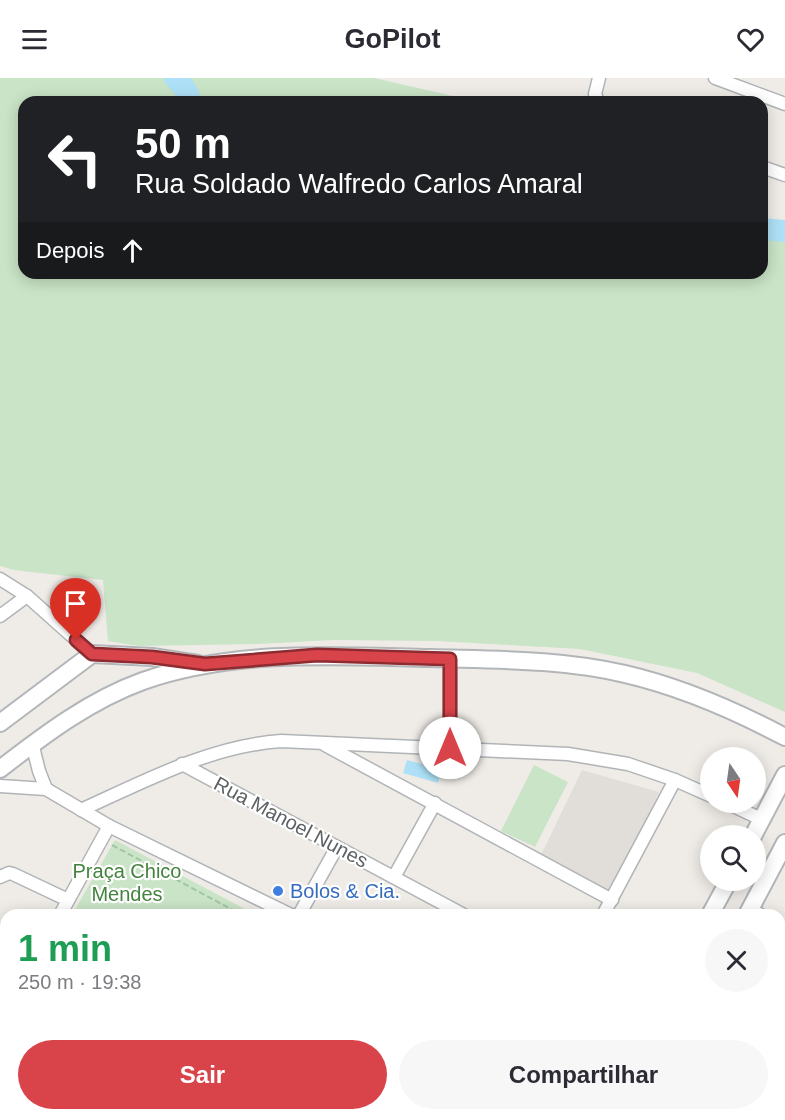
<!DOCTYPE html>
<html lang="pt">
<head>
<meta charset="utf-8">
<style>
	body { margin:0; font-family:Arial,sans-serif; background:#f7f7f7; color:#2b2b33; height:100vh; display:flex; flex-direction:column; font-size:22px; white-space:nowrap }
	* { box-sizing:border-box; margin:0 }
	p { font-size:20px; color:#7c7c81 }
	.icon { flex:none; width:33px; height:33px; fill:none; stroke:currentColor; stroke-width:2; stroke-linecap:round; stroke-linejoin:round }
	.map { position:relative; flex:1; overflow:hidden }
	.side { position:absolute; left:0px; top:831px; width:786px; height:212px; display:flex; flex-direction:column; background:#fff; border-radius:18px 18px 0 0; box-shadow:0 3px 15px #0003 }
	.side>* { flex:none }
	.guide { position:absolute; left:18px; top:18px; width:750px; height:183px; border-radius:18px; box-shadow:0 3px 15px #0003; background:#202124; color:#fff; overflow:hidden }
	.needle { width:39px; rotate:167deg }
	.fabs { position:absolute; left:700px; top:669px; display:grid; gap:12px }
	.fabs a { display:grid; place-items:center; width:66px; height:66px; border-radius:50%; background:#fff; box-shadow:0 3px 15px #0003; font-size:30px }
	.pin { position:absolute; display:grid; place-items:center; width:51px; height:51px; color:#fff; margin:-62px -26px; border-radius:50% 50% 50% 0; rotate:-45deg; box-shadow:0 0 6px #0007 }
	.pin .icon { rotate:45deg }
	.me { position:absolute; width:66px; margin:-33px; rotate:0deg; stroke-linejoin:round; filter:drop-shadow(0 0 4px #0008) }
	.turn { display:flex; align-items:center; gap:21px; height:126px; padding:0 18px; font-size:27px }
	.turn .icon { width:78px; height:78px; stroke-width:2.5 }
	.turn b { display:block; font-size:42px; line-height:51px }
	.then { display:flex; align-items:center; height:57px; padding:0 18px; background:#0003; gap:12px; font-size:22px }
	.round { display:grid; place-items:center; flex:none; width:63px; height:63px; border-radius:32px; background:#f7f7f7 }
	.head { display:flex; align-items:center; justify-content:space-between; height:102px; padding:0 18px }
	h1 { font-size:36px; font-weight:700; line-height:45px; color:#1e9e55 }
	.button { display:flex; gap:12px; margin-top:auto; padding:12px 18px }
	.button a { flex:1; height:69px; border-radius:36px; background:#d9434a; color:#fff; font-size:24px; font-weight:700; line-height:69px; text-align:center }
	.button a+a { background:#f7f7f7; color:#2b2b33 }
	header { display:flex; justify-content:space-between; align-items:center; height:78px; padding:0 18px; background:#fff; font-size:27px; font-weight:700 }
	.map>svg:first-child { display:block }
	.education { fill:#e1ddd8 }
	.green { fill:#c9e4c6 }
	.water { fill:#aee1f7 }
	.lines { fill:none; stroke-linecap:round; stroke-linejoin:round }
	.river { stroke:#aee1f7; stroke-width:22 }
	.street-casing { stroke:#b1b4b7; stroke-width:15 }
	.secondary-casing { stroke:#b3b6b9; stroke-width:20 }
	.path { stroke:#a1c6a7; stroke-width:2; stroke-dasharray:6 3; stroke-linecap:butt }
	.street { stroke:#fff; stroke-width:12 }
	.secondary { stroke:#fff; stroke-width:16 }
	.route-casing { stroke:#8d2c30; stroke-width:15 }
	.route { stroke:#d9434a; stroke-width:10 }
	.shop-dot { fill:#3f7fe0; stroke:#fff; stroke-width:2 }
	.labels { text-anchor:middle; stroke-width:4.5; stroke-linejoin:round; paint-order:stroke }
	.street-label { font-size:20px; fill:#5e6265; stroke:#fff }
	.park-label { font-size:20px; fill:#44833f; stroke:#fff }
	.shop-label { font-size:20px; fill:#366cbe; stroke:#fff; text-anchor:start }
</style>
</head>
<body>
<header><svg class="icon" aria-label="menu" viewBox="0 0 24 24"><path d="M4 6h16M4 12h16M4 18h16"/></svg>GoPilot<svg class="icon" aria-label="heart" viewBox="0 0 24 24"><path d="M12 20l-8-8c-3-5 5-10 8-4 3-6 11-1 8 4z"/></svg></header>
<div class="map">
<svg width="785" height="1042" viewBox="0 0 785 1042">
	<rect width="100%" height="100%" fill="#efece7"/>
	<path class="education" d="M 582,692 L 659,714 L 611,816 L 541,777 Z"/>
	<g class="green">
		<path d="M 0,0 L 374,0 L 479,24 L 24,24 L 24,195 L 762,195 L 762,144 L 785,145 L 785,634 L 697,595 L 580,571 L 437,563 L 333,562 L 258,566 L 139,568 L 108,563 L 103,502 L 14,492 L 0,488 Z"/>
		<path d="M 534,687 L 568,704 L 535,769 L 501,753 Z"/>
		<path d="M 115,762 L 256,837 L 72,837 Z"/>
	</g>
	<path class="water" d="M 407,682 L 441,691 L 438,705 L 403,695 Z"/>
	<g class="lines">
		<g class="river">
			<path d="M 175,0 C 182,7 190,14 189,24"/>
			<path d="M 762,151 L 785,153"/>
		</g>
		<defs>
			<g id="street">
				<path d="M 715,0 L 785,26"/>
				<path d="M 598,24 L 595,16 L 599,0"/>
				<path d="M 762,89 L 785,97"/>
				<path d="M 0,501 L 27,518 L 92,576"/>
				<path d="M 0,538 L 27,518"/>
				<path d="M 32,665 L 39,693 L 46,711"/>
				<path d="M 325,667 L 612,822"/>
				<path d="M 450,670 L 450,581"/>
				<path d="M 182,686 L 464,837"/>
				<path d="M 0,708 L 46,711 L 109,748 L 291,837"/>
				<path d="M 725,724 L 761,741"/>
				<path d="M 81,732 C 145,703 210,668 281,663 L 568,676 L 628,686 L 675,702 L 711,718"/>
				<path d="M 0,799 L 9,795 L 13,796 L 68,822"/>
				<path d="M 394,799 L 435,725"/>
				<path d="M 750,831 L 761,837"/>
				<path d="M 60,837 L 109,748"/>
				<path d="M 299,837 L 337,769"/>
				<path d="M 603,837 L 675,702"/>
				<path d="M 780,848 L 785,850"/>
				<path d="M 0,885 L 6,888"/>
				<path d="M 0,948 L 6,937"/>
				<path d="M 780,962 L 785,953"/>
				<path d="M 291,1036 L 301,1042"/>
				<path d="M 469,1036 L 479,1042"/>
				<path d="M 641,1036 L 653,1042"/>
				<path d="M 47,1042 L 50,1036"/>
				<path d="M 144,1042 L 147,1036"/>
				<path d="M 245,1042 L 248,1036"/>
				<path d="M 738,1042 L 741,1036"/>
			</g>
			<g id="secondary">
				<path d="M 0,645 L 92,576 L 152,579 L 198,586"/>
				<path d="M 0,691 C 44,657 90,622 143,603 C 235,571 335,578 431,580 C 496,582 561,581 625,596 C 681,609 734,632 785,659"/>
				<path d="M 753,758 L 785,697"/>
				<path d="M 710,837 L 729,802"/>
				<path d="M 747,837 L 785,765"/>
				<path d="M 574,1036 L 575,1042"/>
				<path d="M 601,1042 L 604,1036"/>
				<path d="M 637,1042 L 639,1036"/>
			</g>
		</defs>
		<use href="#street" class="street-casing"/>
		<use href="#secondary" class="secondary-casing"/>
		<g class="path">
			<path d="M 112,767 L 242,837"/>
			<path d="M 756,782 L 763,769"/>
		</g>
		<use href="#street" class="street"/>
		<use href="#secondary" class="secondary"/>
	</g>
	<g class="lines">
		<defs>
			<path id="route" d="M 76,562 L 92,576 L 152,579 L 205,586 L 317,577 L 450,581 L 450,670"/>
		</defs>
		<use href="#route" class="route-casing"/>
		<use href="#route" class="route"/>
	</g>
	<circle class="shop-dot" cx="278" cy="813" r="6"/>
	<g class="labels">
		<g class="street-label">
			<text transform="translate(291 744) rotate(28)" y="7">Rua Manoel Nunes</text>
		</g>
		<g class="park-label">
			<text x="127" y="800">Praça Chico<tspan x="127" dy="23">Mendes</tspan></text>
		</g>
		<g class="shop-label">
			<text x="290" y="820">Bolos &amp; Cia.</text>
		</g>
	</g>
</svg>
<div class="fabs">
<a><svg class="needle" viewBox="-14 -14 28 28"><path d="M0-13l5 13h-10z" fill="#e53935"/><path d="M0 13l5-13h-10z" fill="#7c7c81"/></svg></a>
<a><svg class="icon" aria-label="search" viewBox="0 0 24 24"><circle cx="10" cy="10" r="6"/><path d="M15 15l6 6"/></svg></a>
</div>
<div class="pin" style="left:76px;top:562px;background:#d93025"><svg class="icon" aria-label="arrive" viewBox="0 0 24 24"><path d="M6 21V4h12l-3 4 3 4H6"/></svg></div>
<svg class="me" style="left:450px;top:670px" viewBox="-20 -20 40 40"><circle r="19" fill="#fff"/><path d="M0-13L10 11 0 6-10 11z" fill="#d9434a"/></svg>
<div class="guide">
<div class="turn"><svg class="icon" aria-label="left" viewBox="0 0 24 24"><path d="M17 20v-9H6M10 6l-5 5 5 5"/></svg><div><b>50 m</b>Rua Soldado Walfredo Carlos Amaral</div></div>
<div class="then">Depois<svg class="icon" aria-label="ahead" viewBox="0 0 24 24"><path d="M12 20V5M6 11l6-6 6 6"/></svg></div>
</div>
<section class="side">
<div class="head"><div><h1>1 min</h1><p>250 m · 19:38</p></div><a class="round"><svg class="icon" aria-label="close" viewBox="0 0 24 24"><path d="M6 6l12 12M18 6L6 18"/></svg></a></div>
<div class="button"><a>Sair</a><a>Compartilhar</a></div>
</section>
</div>
</body>
</html>
